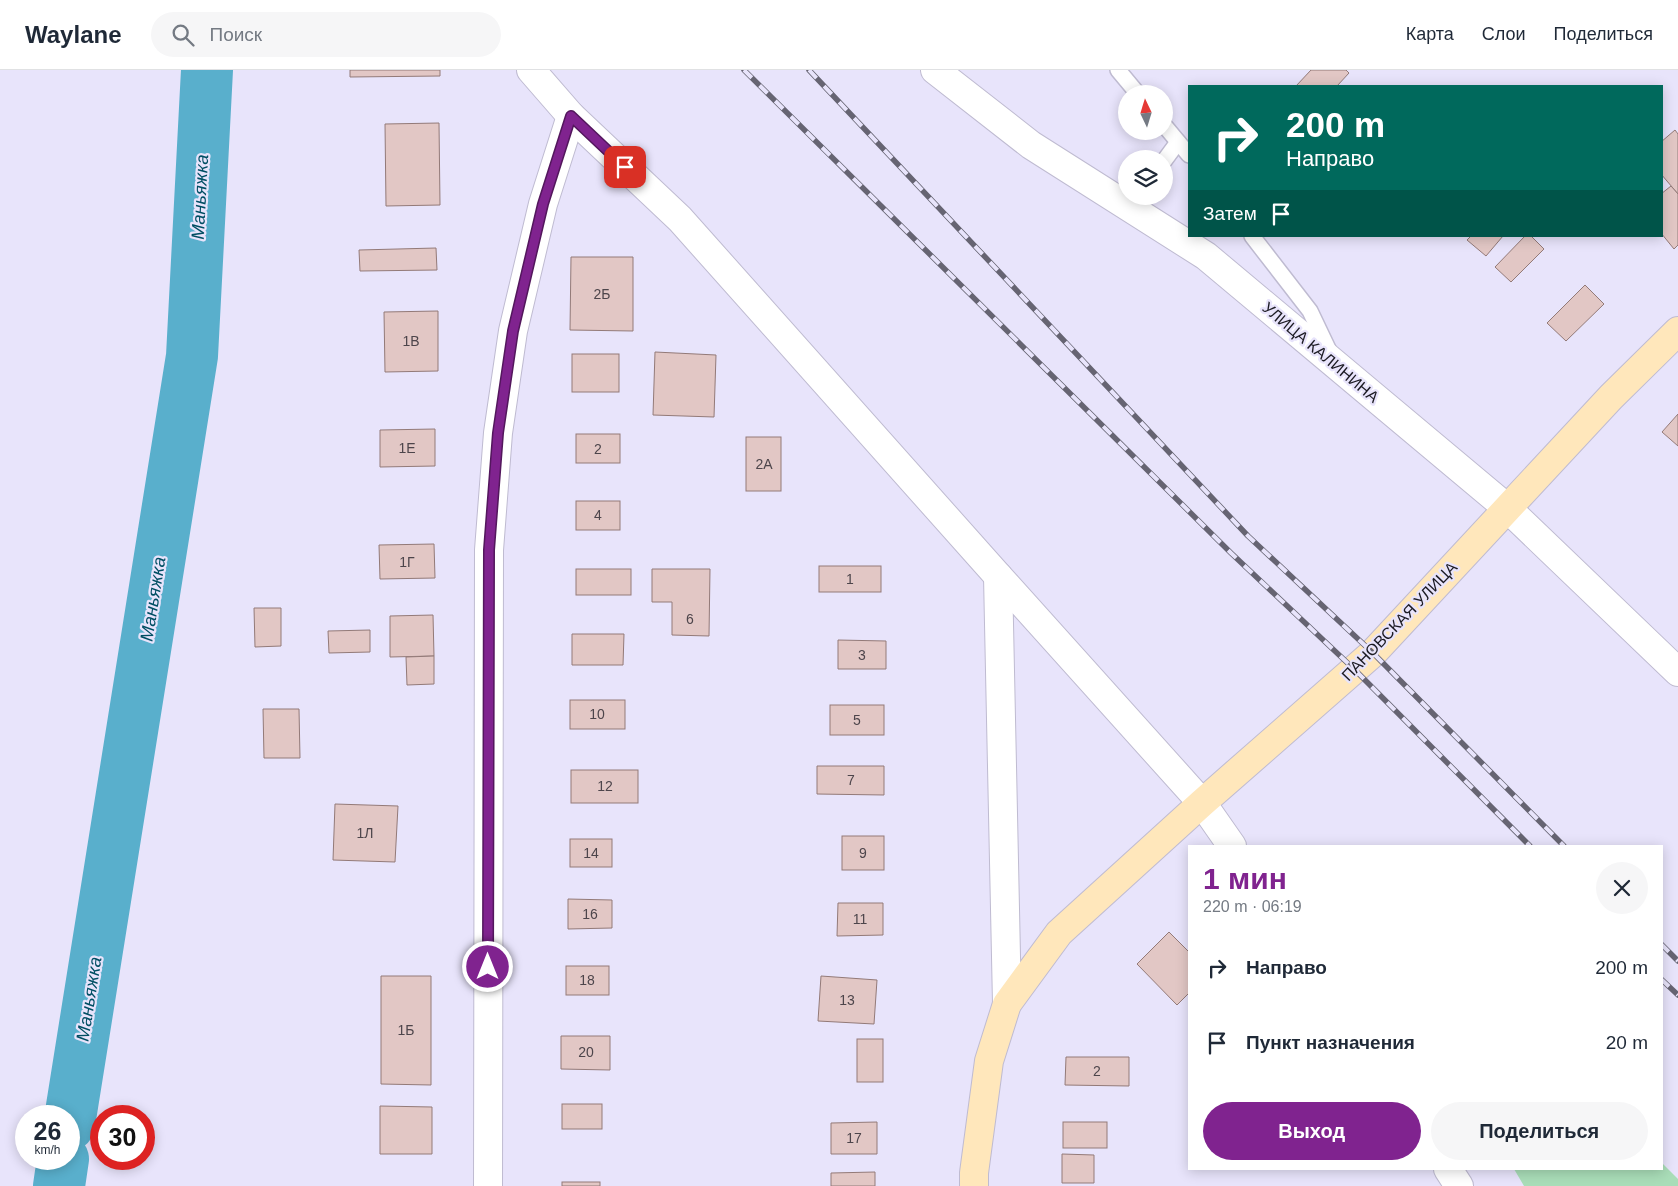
<!DOCTYPE html>
<html lang="ru">
<head>
<meta charset="utf-8">
<style>
	body { margin:0; font-family:Arial,sans-serif; background:#f6f6f7; color:#1f2937; height:100vh; display:flex; flex-direction:column; font-size:19px; white-space:nowrap }
	* { box-sizing:border-box; margin:0 }
	p { font-size:16px; color:#747a83 }
	.icon { flex:none; width:28px; height:28px; fill:none; stroke:currentColor; stroke-width:2; stroke-linecap:round; stroke-linejoin:round }
	.map { position:relative; flex:1; overflow:hidden }
	.drawer { position:absolute; left:1188px; top:775px; width:475px; height:325px; display:flex; flex-direction:column; background:#fff; border-radius:0px; box-shadow:0 2px 12px #0003 }
	.drawer>* { flex:none }
	.guide { position:absolute; left:1188px; top:15px; width:475px; height:152px; border-radius:0px; box-shadow:0 2px 12px #0003; background:#00695c; color:#fff; overflow:hidden }
	.needle { width:32px; rotate:356deg }
	.tools { position:absolute; left:1118px; top:15px; display:grid; gap:10px }
	.tools a { display:grid; place-items:center; width:55px; height:55px; border-radius:50%; background:#fff; box-shadow:0 2px 12px #0003; font-size:25px }
	.speed { position:absolute; left:15px; top:1035px; display:flex; gap:10px; font-size:25px; font-weight:700; text-align:center }
	.speed>* { display:grid; place-content:center; width:65px; height:65px; border-radius:50%; background:#fff; box-shadow:0 2px 12px #0003; line-height:1 }
	.speed small { font-size:12px; font-weight:400 }
	.speed .limit { border:8px solid #d22; background:#fff; color:#111 }
	.pin { position:absolute; display:grid; place-items:center; width:42px; height:42px; color:#fff; margin:-21px; border-radius:10px; box-shadow:0 2px 8px #0006 }
	.me { position:absolute; width:55px; margin:-28px; rotate:0deg; stroke-linejoin:round; filter:drop-shadow(0 0 4px #0008) }
	.turn { display:flex; align-items:center; gap:18px; height:105px; padding:0 15px; font-size:22px }
	.turn .icon { width:65px; height:65px; stroke-width:2.5 }
	.turn b { display:block; font-size:35px; line-height:42px }
	.then { display:flex; align-items:center; height:48px; padding:0 15px; background:#0003; gap:10px; font-size:19px }
	.round { display:grid; place-items:center; flex:none; width:52px; height:52px; border-radius:26px; background:#f6f6f7 }
	.summary { display:flex; align-items:center; justify-content:space-between; height:85px; padding:0 15px }
	h1 { font-size:30px; font-weight:700; line-height:38px; color:#80238f }
	.action { display:flex; gap:10px; margin-top:auto; padding:10px 15px }
	.action a { flex:1; height:58px; border-radius:30px; background:#80238f; color:#fff; font-size:20px; font-weight:700; line-height:58px; text-align:center }
	.action a+a { background:#f6f6f7; color:#1f2937 }
	ul { padding:0; list-style:none }
	li { display:flex; align-items:center; gap:15px; height:75px; padding:0 15px }
	li div { flex:1 }
	li b { display:block; font-size:19px }
	li em { font-style:normal }
	header { display:flex; align-items:center; gap:30px; box-sizing:border-box; height:70px; padding:0 25px; background:#fff; border-bottom:1px solid #e0e1e3 }
	header strong { font-size:24px }
	nav { display:flex; gap:28px; margin-inline-start:auto; font-size:18px }
	.search { width:350px; height:45px; background:#f6f6f7; display:flex; align-items:center; gap:12px; box-sizing:border-box; padding:0 18px; border-radius:28px; color:#747a83; font-size:19px }
	.map>svg:first-child { display:block }
	.green { fill:#a9ddb8 }
	.lines { fill:none; stroke-linecap:round; stroke-linejoin:round }
	.river { stroke:#59afcc; stroke-width:52 }
	.building { fill:#e2c7c5; stroke:#937a78 }
	.lane-casing { stroke:#bfbbd1; stroke-width:18 }
	.street-casing { stroke:#bfbbd1; stroke-width:30 }
	.secondary-casing { stroke:#bfbbd1; stroke-width:30 }
	.lane { stroke:#fff; stroke-width:15 }
	.street { stroke:#fff; stroke-width:28 }
	.secondary { stroke:#ffe7bb; stroke-width:28 }
	.rail-casing { stroke:#666472; stroke-width:5.5 }
	.rail { stroke:#e8e4fb; stroke-width:4; stroke-dasharray:11; stroke-linecap:butt }
	.route-casing { stroke:#53175d; stroke-width:12 }
	.route { stroke:#80238f; stroke-width:9 }
	.labels { text-anchor:middle; stroke-width:4.5; stroke-linejoin:round; paint-order:stroke }
	.number-label { font-size:14px; fill:#4d454b }
	.street-label { font-size:16px; fill:#1b1a22; stroke:#e8e4fb }
	.water-label { font-size:18px; font-style:italic; fill:#004e63; stroke:#e8e4fb }
</style>
</head>
<body>
<header>
<strong>Waylane</strong>
<div class="search"><svg class="icon" aria-label="search" viewBox="0 0 24 24"><circle cx="10" cy="10" r="6"/><path d="M15 15l6 6"/></svg>Поиск</div>
<nav><a>Карта</a><a>Слои</a><a>Поделиться</a></nav>
</header>
<div class="map">
<svg width="1678" height="1116" viewBox="0 0 1678 1116">
	<rect width="100%" height="100%" fill="#e8e4fb"/>
	<path class="green" d="M 1661,1092 L 1678,1109 L 1678,1116 L 1524,1116 L 1514,1099 L 1661,1099 Z"/>
	<g class="lines">
		<g class="river">
			<path d="M 69,1055 L 192,286 L 207,0"/>
			<path d="M 59,1116 L 63,1089"/>
		</g>
	</g>
	<g class="building">
		<path d="M 350,0 L 440,0 L 440,6 L 350,7 Z"/>
		<path d="M 1311,0 L 1346,0 L 1349,3 L 1337,16 L 1296,16 Z"/>
		<path d="M 439,53 L 440,135 L 386,136 L 385,54 Z"/>
		<path d="M 1675,60 L 1678,64 L 1678,124 L 1661,104 L 1661,72 Z"/>
		<path d="M 1671,116 L 1678,124 L 1678,175 L 1674,179 L 1661,163 L 1661,124 Z"/>
		<path d="M 1471,166 L 1503,166 L 1486,186 L 1467,170 Z"/>
		<path d="M 1525,166 L 1531,166 L 1544,179 L 1511,212 L 1495,197 Z"/>
		<path d="M 436,178 L 437,200 L 360,201 L 359,180 Z"/>
		<path d="M 571,187 L 633,187 L 633,261 L 570,260 Z"/>
		<path d="M 1585,215 L 1604,234 L 1566,271 L 1547,253 Z"/>
		<path d="M 438,241 L 438,301 L 385,302 L 384,242 Z"/>
		<path d="M 655,282 L 716,285 L 714,347 L 653,345 Z"/>
		<rect x="572" y="284" width="47" height="38"/>
		<path d="M 1678,344 L 1678,376 L 1662,362 Z"/>
		<path d="M 435,359 L 435,396 L 380,397 L 380,360 Z"/>
		<rect x="576" y="364" width="44" height="29"/>
		<rect x="746" y="367" width="35" height="54"/>
		<rect x="576" y="431" width="44" height="29"/>
		<path d="M 434,474 L 435,508 L 380,509 L 379,475 Z"/>
		<rect x="819" y="496" width="62" height="26"/>
		<rect x="576" y="499" width="55" height="26"/>
		<path d="M 652,499 L 710,499 L 709,566 L 672,565 L 672,532 L 652,532 Z"/>
		<path d="M 254,538 L 281,538 L 281,576 L 255,577 Z"/>
		<path d="M 433,545 L 434,586 L 390,587 L 390,546 Z"/>
		<path d="M 370,560 L 370,582 L 329,583 L 328,561 Z"/>
		<path d="M 572,564 L 624,564 L 623,595 L 572,595 Z"/>
		<path d="M 838,570 L 886,571 L 886,599 L 838,599 Z"/>
		<path d="M 434,586 L 434,614 L 407,615 L 406,587 Z"/>
		<rect x="570" y="630" width="55" height="29"/>
		<rect x="830" y="635" width="54" height="30"/>
		<path d="M 263,639 L 299,639 L 300,688 L 264,688 Z"/>
		<path d="M 817,696 L 884,696 L 884,725 L 817,724 Z"/>
		<rect x="571" y="700" width="67" height="33"/>
		<path d="M 335,734 L 398,736 L 395,792 L 333,790 Z"/>
		<rect x="842" y="766" width="42" height="34"/>
		<rect x="570" y="769" width="42" height="28"/>
		<path d="M 568,829 L 612,830 L 612,858 L 568,859 Z"/>
		<path d="M 838,833 L 883,833 L 883,865 L 837,866 Z"/>
		<path d="M 1169,862 L 1189,882 L 1189,923 L 1177,935 L 1137,894 Z"/>
		<rect x="566" y="896" width="43" height="29"/>
		<path d="M 381,906 L 431,906 L 431,1015 L 381,1014 Z"/>
		<path d="M 821,906 L 877,910 L 874,954 L 818,951 Z"/>
		<path d="M 561,966 L 610,966 L 610,1000 L 561,999 Z"/>
		<rect x="857" y="969" width="26" height="43"/>
		<path d="M 1066,987 L 1129,987 L 1129,1016 L 1065,1015 Z"/>
		<rect x="562" y="1034" width="40" height="25"/>
		<path d="M 380,1036 L 432,1037 L 432,1084 L 380,1084 Z"/>
		<path d="M 877,1052 L 877,1084 L 831,1084 L 831,1053 Z"/>
		<rect x="1063" y="1052" width="44" height="26"/>
		<path d="M 1062,1084 L 1094,1085 L 1094,1113 L 1062,1113 Z"/>
		<path d="M 875,1102 L 875,1116 L 831,1116 L 831,1103 Z"/>
		<rect x="562" y="1112" width="38" height="4"/>
	</g>
	<g class="lines">
		<defs>
			<g id="lane">
				<path d="M 1118,0 L 1138,24"/>
				<path d="M 1164,55 L 1189,85"/>
				<path d="M 1164,91 L 1178,72"/>
				<path d="M 1252,166 L 1310,241 L 1330,283"/>
			</g>
			<g id="street">
				<path d="M 531,0 L 571,46 L 680,149 L 998,506 L 1202,733 L 1232,776"/>
				<path d="M 935,0 L 1031,75 L 1206,186 L 1507,438 L 1678,602"/>
				<path d="M 998,506 L 1007,934"/>
				<path d="M 1448,1099 L 1459,1116"/>
				<path d="M 488,1116 L 489,480 L 498,363 L 513,261 L 543,134 L 571,46"/>
			</g>
			<path id="secondary" d="M 974,1116 L 974,1103 L 989,991 L 1007,934 L 1059,863 L 1202,733 L 1373,583 L 1611,327 L 1678,261"/>
		</defs>
		<use href="#lane" class="lane-casing"/>
		<use href="#street" class="street-casing"/>
		<use href="#secondary" class="secondary-casing"/>
		<use href="#lane" class="lane"/>
		<use href="#street" class="street"/>
		<use href="#secondary" class="secondary"/>
		<defs>
			<g id="rail">
				<path d="M 744,0 L 1231,483 L 1355,600 L 1530,776"/>
				<path d="M 809,0 L 1248,466 L 1373,583 L 1564,776"/>
				<path d="M 1661,874 L 1678,891"/>
				<path d="M 1661,909 L 1678,925"/>
			</g>
		</defs>
		<use href="#rail" class="rail-casing"/>
		<use href="#rail" class="rail"/>
	</g>
	<g class="lines">
		<defs>
			<path id="route" d="M 488,897 L 489,480 L 498,363 L 513,261 L 543,134 L 571,46 L 625,97"/>
		</defs>
		<use href="#route" class="route-casing"/>
		<use href="#route" class="route"/>
	</g>
	<g class="labels">
		<g class="number-label">
			<text x="602" y="229">2Б</text>
			<text x="411" y="276">1В</text>
			<text x="407" y="383">1Е</text>
			<text x="598" y="384">2</text>
			<text x="764" y="399">2А</text>
			<text x="598" y="450">4</text>
			<text x="407" y="497">1Г</text>
			<text x="850" y="514">1</text>
			<text x="690" y="554">6</text>
			<text x="862" y="590">3</text>
			<text x="597" y="649">10</text>
			<text x="857" y="655">5</text>
			<text x="851" y="715">7</text>
			<text x="605" y="721">12</text>
			<text x="365" y="768">1Л</text>
			<text x="591" y="788">14</text>
			<text x="863" y="788">9</text>
			<text x="590" y="849">16</text>
			<text x="860" y="854">11</text>
			<text x="587" y="915">18</text>
			<text x="847" y="935">13</text>
			<text x="406" y="965">1Б</text>
			<text x="586" y="987">20</text>
			<text x="1097" y="1006">2</text>
			<text x="854" y="1073">17</text>
		</g>
		<g class="street-label">
			<text transform="translate(1321 282) rotate(40)" y="6">УЛИЦА КАЛИНИНА</text>
			<text transform="translate(1399 551) rotate(-46)" y="6">ПАНОВСКАЯ УЛИЦА</text>
		</g>
		<g class="water-label">
			<text transform="translate(200 127) rotate(-87)" y="6">Маньяжка</text>
			<text transform="translate(153 529) rotate(-81)" y="6">Маньяжка</text>
			<text transform="translate(89 929) rotate(-81)" y="6">Маньяжка</text>
		</g>
	</g>
</svg>
<div class="tools">
<a><svg class="needle" viewBox="-14 -14 28 28"><path d="M0-13l5 13h-10z" fill="#e53935"/><path d="M0 13l5-13h-10z" fill="#747a83"/></svg></a>
<a><svg class="icon" aria-label="layers" viewBox="0 0 24 24"><path d="M12 4l9 5-9 5-9-5zM3 14l9 5 9-5"/></svg></a>
</div>
<div class="speed"><div>26<small>km/h</small></div><div class="limit">30</div></div>
<div class="pin" style="left:625px;top:97px;background:#d93025"><svg class="icon" aria-label="arrive" viewBox="0 0 24 24"><path d="M6 21V4h12l-3 4 3 4H6"/></svg></div>
<svg class="me" style="left:488px;top:897px" viewBox="-20 -20 40 40"><circle r="17" fill="#80238f" stroke="#fff" stroke-width="3"/><path d="M0-11L8 9 0 5-8 9z" fill="#fff"/></svg>
<div class="guide">
<div class="turn"><svg class="icon" aria-label="right" viewBox="0 0 24 24"><path d="M7 20v-9h11M14 6l5 5-5 5"/></svg><div><b>200 m</b>Направо</div></div>
<div class="then">Затем<svg class="icon" aria-label="arrive" viewBox="0 0 24 24"><path d="M6 21V4h12l-3 4 3 4H6"/></svg></div>
</div>
<section class="drawer">
<div class="summary"><div><h1>1 мин</h1><p>220 m · 06:19</p></div><a class="round"><svg class="icon" aria-label="close" viewBox="0 0 24 24"><path d="M6 6l12 12M18 6L6 18"/></svg></a></div>
<ul>
<li><svg class="icon" aria-label="right" viewBox="0 0 24 24"><path d="M7 20v-9h11M14 6l5 5-5 5"/></svg><div><b>Направо</b></div><em>200 m</em></li>
<li><svg class="icon" aria-label="arrive" viewBox="0 0 24 24"><path d="M6 21V4h12l-3 4 3 4H6"/></svg><div><b>Пункт назначения</b></div><em>20 m</em></li>
</ul>
<div class="action"><a>Выход</a><a>Поделиться</a></div>
</section>
</div>
</body>
</html>
